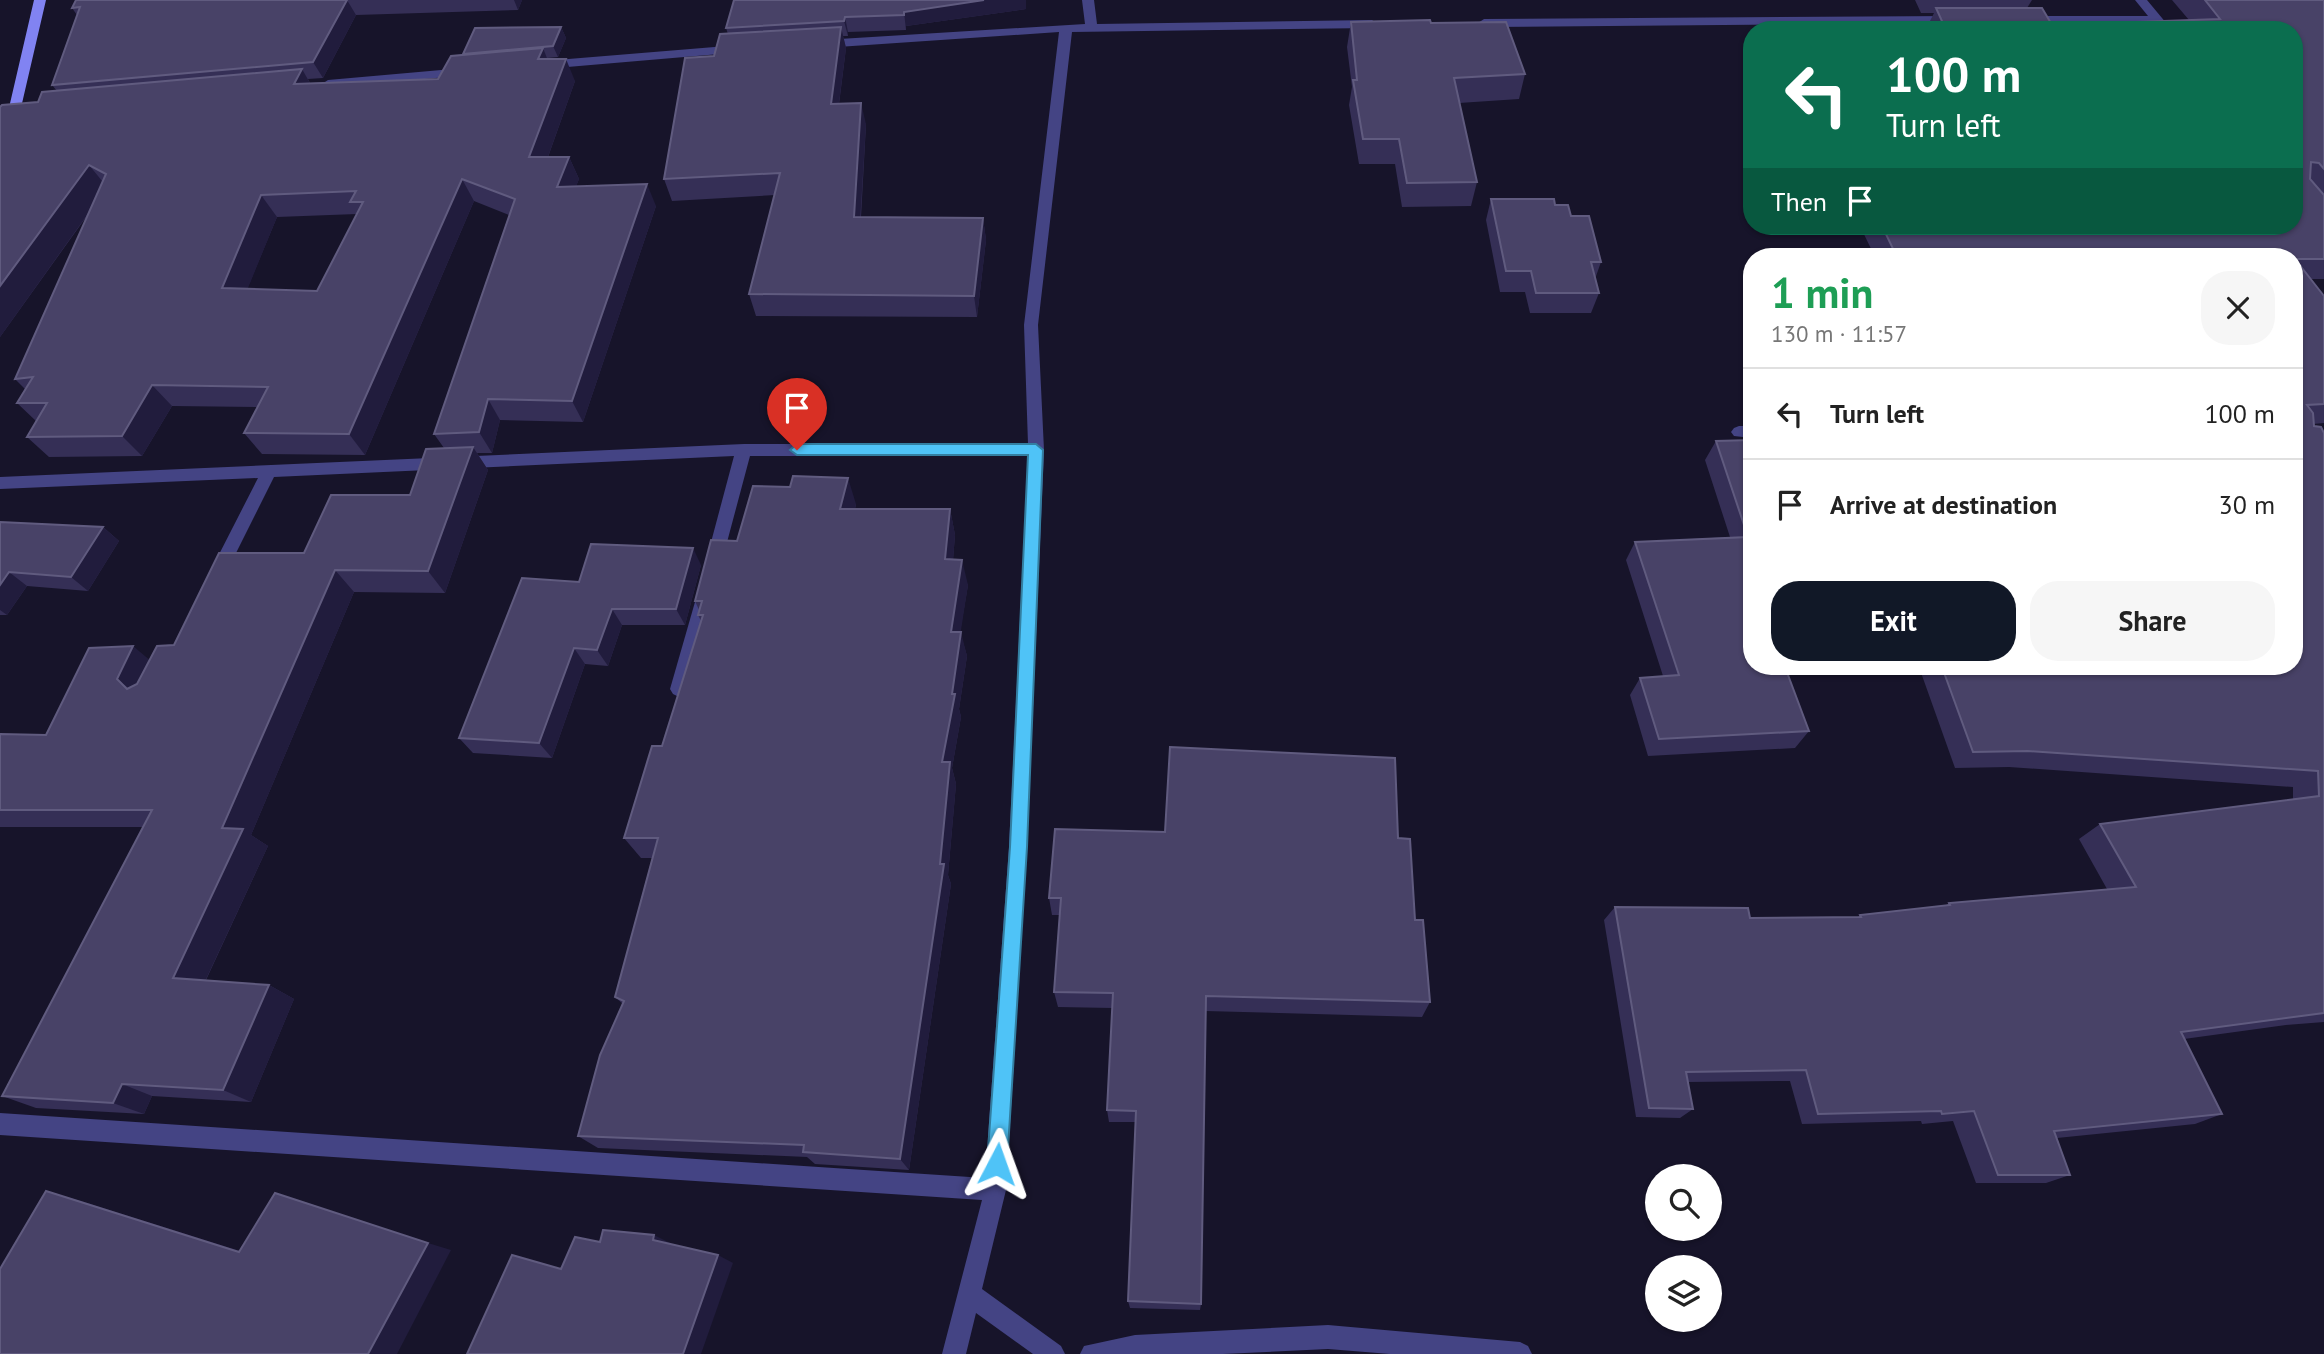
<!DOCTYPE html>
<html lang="en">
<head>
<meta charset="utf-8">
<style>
	body { margin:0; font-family:"PT Sans",sans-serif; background:#f6f6f6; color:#222; height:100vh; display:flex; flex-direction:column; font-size:26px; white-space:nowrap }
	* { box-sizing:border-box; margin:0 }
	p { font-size:23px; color:#767676 }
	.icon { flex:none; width:38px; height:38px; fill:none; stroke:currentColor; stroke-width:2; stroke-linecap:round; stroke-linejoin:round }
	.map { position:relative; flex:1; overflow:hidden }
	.panel { position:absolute; left:1743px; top:248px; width:560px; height:427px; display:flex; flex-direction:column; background:#fff; border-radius:28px; box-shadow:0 2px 5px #0004 }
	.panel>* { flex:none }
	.top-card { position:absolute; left:1743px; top:21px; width:560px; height:214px; border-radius:28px; box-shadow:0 2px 5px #0004; background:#0b6e4f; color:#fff; overflow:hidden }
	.controls { position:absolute; left:1645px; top:1164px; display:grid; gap:14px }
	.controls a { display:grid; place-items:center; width:77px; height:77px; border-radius:50%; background:#fff; box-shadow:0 2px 5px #0004; font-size:35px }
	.pin { position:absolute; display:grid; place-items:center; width:60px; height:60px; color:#fff; margin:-72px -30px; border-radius:50% 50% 50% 0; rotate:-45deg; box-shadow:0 0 7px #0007 }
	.pin .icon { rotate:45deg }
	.me { position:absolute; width:77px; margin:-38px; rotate:4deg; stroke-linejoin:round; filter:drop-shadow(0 0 5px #0008) }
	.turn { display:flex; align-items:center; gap:24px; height:147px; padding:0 28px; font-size:32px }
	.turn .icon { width:91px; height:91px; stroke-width:2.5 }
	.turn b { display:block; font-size:49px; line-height:60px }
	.then { display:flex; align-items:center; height:66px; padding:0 28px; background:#0003; gap:14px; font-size:26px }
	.round { display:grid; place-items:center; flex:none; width:74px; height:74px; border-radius:28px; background:#f6f6f6 }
	.head { display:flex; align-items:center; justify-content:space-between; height:119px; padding:0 28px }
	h1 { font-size:42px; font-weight:600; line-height:52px; color:#1e9e55 }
	.action { display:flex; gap:14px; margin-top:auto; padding:14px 28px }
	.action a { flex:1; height:80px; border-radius:28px; background:#111827; color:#fff; font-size:28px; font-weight:600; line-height:80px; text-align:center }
	.action a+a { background:#f6f6f6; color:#222 }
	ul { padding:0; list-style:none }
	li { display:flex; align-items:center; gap:21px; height:91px; padding:0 28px; border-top:2px solid #e0e0e0 }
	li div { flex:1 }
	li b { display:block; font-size:26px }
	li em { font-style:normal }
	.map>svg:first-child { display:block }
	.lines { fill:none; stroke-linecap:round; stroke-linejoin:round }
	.street { fill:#444484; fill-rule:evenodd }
	.secondary { fill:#8183f2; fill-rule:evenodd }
	.wall { fill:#352f56; fill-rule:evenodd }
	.shaded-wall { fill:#211c3d }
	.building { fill:#484267; stroke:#605b7f; stroke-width:2; fill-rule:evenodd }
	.route { fill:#4fc3f7; stroke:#337fa1; stroke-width:2 }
</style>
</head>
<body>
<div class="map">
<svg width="2324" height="1354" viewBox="0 0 2324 1354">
	<rect width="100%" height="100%" fill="#17142a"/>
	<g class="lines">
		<g class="street">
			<path d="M 1082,0 L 1094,0 L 1097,24 L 1372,20 L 1378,24 L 1372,28 L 1072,32 L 1038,325 L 1044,450 L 1027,847 L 1006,1190 L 982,1289 L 1061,1346 L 1065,1354 L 1033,1354 L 976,1313 L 966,1354 L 942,1354 L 982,1200 L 0,1135 L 0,1113 L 985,1178 L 1009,847 L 1028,456 L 750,456 L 722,561 L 720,566 L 708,566 L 706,561 L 734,456 L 274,477 L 223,579 L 211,579 L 209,574 L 258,478 L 0,489 L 0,477 L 744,444 L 1028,444 L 1024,325 L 1059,32 L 823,48 L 817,44 L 823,40 L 1085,24 Z"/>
			<path d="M 2135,0 L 2147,0 L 2172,30 L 2159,30 L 2154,24 L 2026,24 L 2020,20 L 2026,16 L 2148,16 Z"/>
			<path d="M 1953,16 L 1957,17 L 1957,23 L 1484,27 L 1478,23 L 1484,19 Z"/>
			<path d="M 739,45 L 743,46 L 743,52 L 544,69 L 538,65 L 544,61 Z"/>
			<path d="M 464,68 L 468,69 L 468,75 L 328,88 L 322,84 L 328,80 Z"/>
			<path d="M 1739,426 L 1752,426 L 1752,438 L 1734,436 L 1731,432 L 1734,428 Z"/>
			<path d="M 705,588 L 711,590 L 713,595 L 688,689 L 685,694 L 679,697 L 673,694 L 670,689 L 697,595 L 699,590 Z"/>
			<path d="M 1328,1325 L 1520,1342 L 1528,1346 L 1532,1354 L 1390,1354 L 1328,1349 L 1223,1354 L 1080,1354 L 1084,1346 L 1135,1335 Z"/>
		</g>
		<path class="secondary" d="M 34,0 L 46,0 L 20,112 L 5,139 L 0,140 L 0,125 L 8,112 Z"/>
	</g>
	<g class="wall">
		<path d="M 76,0 L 522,0 L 518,10 L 356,15 L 323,78 L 308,79 L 310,83 L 438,79 L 464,55 L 463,54 L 561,27 L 566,38 L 558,57 L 547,58 L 575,81 L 548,157 L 569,157 L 579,179 L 576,186 L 656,206 L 583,422 L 500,420 L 492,453 L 477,453 L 488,470 L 445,593 L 354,592 L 251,835 L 268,846 L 206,980 L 269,985 L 294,999 L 251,1102 L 152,1096 L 144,1114 L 36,1108 L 2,1096 L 143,827 L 0,827 L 0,734 L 46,735 L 150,660 L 174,645 L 304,553 L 410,495 L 444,448 L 434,434 L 509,215 L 474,201 L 365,455 L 262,454 L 244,433 L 257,407 L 172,406 L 142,456 L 49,457 L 27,437 L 36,421 L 17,403 L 25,389 L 15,379 L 89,213 L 0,337 L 0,107 L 38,102 L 57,91 L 52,85 L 77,15 L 72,8 ZM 357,214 L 317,291 L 247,289 L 277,217 Z"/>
		<path d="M 734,0 L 1026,9 L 906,26 L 906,30 L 848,32 L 848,36 L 843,36 L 846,48 L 839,104 L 866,124 L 861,217 L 983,218 L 986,240 L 977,317 L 756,316 L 749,294 L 775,195 L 672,201 L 664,179 L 728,34 L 726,28 Z"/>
		<path d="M 1915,0 L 2032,0 L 2027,8 L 2055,30 L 1928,30 L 1927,27 L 1934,13 L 1921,13 Z"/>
		<path d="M 2172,0 L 2324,0 L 2324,279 L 2311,279 L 2324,296 L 2324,423 L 2313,424 L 2314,426 L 2324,433 L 2324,1022 L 2286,1025 L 2184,1039 L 2222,1114 L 2195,1124 L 2057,1138 L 2070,1175 L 2046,1183 L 1976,1183 L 1953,1121 L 1922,1124 L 1921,1121 L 1802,1124 L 1790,1081 L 1688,1082 L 1693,1109 L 1680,1118 L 1636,1117 L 1604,920 L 1615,907 L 1750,918 L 1858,917 L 1860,915 L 1945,906 L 1949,903 L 2107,889 L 2079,839 L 2100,824 L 2293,799 L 2293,787 L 2009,767 L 1955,768 L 1919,667 L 2294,667 L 2294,257 L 1875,257 L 1860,226 L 2294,226 L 2294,30 L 2077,30 L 2080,24 L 2189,20 Z"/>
		<path d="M 1351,22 L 1525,74 L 1519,99 L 1459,103 L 1477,182 L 1471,206 L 1402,207 L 1395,164 L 1359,164 L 1349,105 L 1352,87 L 1347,47 Z"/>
		<path d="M 1491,199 L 1555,205 L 1571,216 L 1601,262 L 1595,279 L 1599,293 L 1591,313 L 1530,313 L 1525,292 L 1500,292 L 1486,220 Z"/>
		<path d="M 1752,440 L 1752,667 L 1809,731 L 1795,748 L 1648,756 L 1630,695 L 1640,678 L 1663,676 L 1626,560 L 1635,542 L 1730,537 L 1705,460 L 1716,441 Z"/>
		<path d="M 856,504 L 855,509 L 950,509 L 955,535 L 953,560 L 968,585 L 960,632 L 967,656 L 959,709 L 961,717 L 952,768 L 956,784 L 948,875 L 951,884 L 909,1170 L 815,1164 L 807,1157 L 598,1148 L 578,1136 L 623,1004 L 615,997 L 652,858 L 641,858 L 624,838 L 662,746 L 701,621 L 698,615 L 699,610 L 695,601 L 737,541 Z"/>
		<path d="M 0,521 L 1,522 L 103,527 L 119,541 L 88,591 L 27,586 L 7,615 L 0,615 Z"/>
		<path d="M 701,565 L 685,625 L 622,625 L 608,666 L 585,664 L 552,758 L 473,753 L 459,738 L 579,582 Z"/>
		<path d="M 1398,838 L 1415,920 L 1430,1002 L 1422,1017 L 1205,1011 L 1201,1304 L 1200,1310 L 1130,1308 L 1128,1301 L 1136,1122 L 1109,1122 L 1107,1110 L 1112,1008 L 1058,1007 L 1054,992 L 1060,915 L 1052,915 L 1049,898 Z"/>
	</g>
	<g class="shaded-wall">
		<path d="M 347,0 L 356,15 L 323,78 L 313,62 Z"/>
		<path d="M 514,0 L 522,0 L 518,10 Z"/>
		<path d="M 984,0 L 1026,0 L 1026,9 L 906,26 L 906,30 L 904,12 Z"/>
		<path d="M 845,17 L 848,32 L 848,36 L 844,21 Z"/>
		<path d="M 561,27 L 566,38 L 558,57 L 553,46 Z"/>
		<path d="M 841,27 L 846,48 L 836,126 L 831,104 Z"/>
		<path d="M 543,48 L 552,71 L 538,59 Z"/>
		<path d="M 566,59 L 575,81 L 540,179 L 529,157 Z"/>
		<path d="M 302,69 L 315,92 L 294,84 Z"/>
		<path d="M 861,103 L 866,124 L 859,239 L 854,217 Z"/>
		<path d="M 569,157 L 579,179 L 567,209 L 557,187 Z"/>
		<path d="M 89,165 L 107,187 L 0,337 L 0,286 Z"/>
		<path d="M 462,179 L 474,201 L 365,455 L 349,434 Z"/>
		<path d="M 647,184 L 656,206 L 583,422 L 572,401 Z"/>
		<path d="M 261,195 L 277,217 L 239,310 L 222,288 Z"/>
		<path d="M 983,218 L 986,240 L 977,317 L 974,296 Z"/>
		<path d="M 152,385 L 172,406 L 142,456 L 122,436 Z"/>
		<path d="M 488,399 L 500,420 L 492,453 L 479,432 Z"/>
		<path d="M 473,447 L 488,470 L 445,593 L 428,571 Z"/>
		<path d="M 848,478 L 856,504 L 849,535 L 840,509 Z"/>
		<path d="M 950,509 L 955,535 L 951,585 L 945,559 Z"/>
		<path d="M 103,527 L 119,541 L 88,591 L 71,577 Z"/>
		<path d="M 693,548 L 701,565 L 685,625 L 676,609 Z"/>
		<path d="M 962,560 L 968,585 L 957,656 L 951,632 Z"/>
		<path d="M 335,570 L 354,592 L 251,835 L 268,846 L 200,992 L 173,978 L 222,828 Z"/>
		<path d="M 9,572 L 27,586 L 7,615 L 0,610 L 0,585 Z"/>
		<path d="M 612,609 L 622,625 L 608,666 L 597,650 Z"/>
		<path d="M 961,632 L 967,656 L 959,709 L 961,717 L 952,768 L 956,784 L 948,875 L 951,884 L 909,1170 L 900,1159 L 940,864 L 942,762 Z"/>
		<path d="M 133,646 L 158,667 L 153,708 L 117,679 Z"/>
		<path d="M 574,648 L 585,664 L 552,758 L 539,743 Z"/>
		<path d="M 269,985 L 294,999 L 251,1102 L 223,1090 Z"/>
		<path d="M 122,1084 L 152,1096 L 144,1114 L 113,1103 Z"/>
		<path d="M 46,1191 L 81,1201 L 269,1260 L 239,1252 Z"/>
		<path d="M 654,1235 L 670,1243 L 669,1248 L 653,1240 Z"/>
		<path d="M 428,1243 L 451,1250 L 397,1354 L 368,1354 Z"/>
		<path d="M 718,1255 L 733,1263 L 701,1354 L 683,1354 Z"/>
	</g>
	<g class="building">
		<path d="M 76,0 L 347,0 L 313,62 L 52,85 L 80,7 L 72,8 Z"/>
		<path d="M 734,0 L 984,0 L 904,12 L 904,15 L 845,17 L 844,21 L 726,28 Z"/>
		<path d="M 2205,0 L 2324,0 L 2324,169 L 2319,163 L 2311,162 L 2310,179 L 2324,195 L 2324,259 L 2295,259 L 2324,296 L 2324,404 L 2307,405 L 2313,413 L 2314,426 L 2321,427 L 2324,433 L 2324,1013 L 2181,1032 L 2222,1114 L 2054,1131 L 2070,1175 L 1998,1175 L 1974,1111 L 1942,1114 L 1941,1111 L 1818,1114 L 1806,1070 L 1686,1072 L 1693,1109 L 1649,1108 L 1615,907 L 1748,908 L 1750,918 L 1861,917 L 1860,915 L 1950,905 L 1949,903 L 2136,887 L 2100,824 L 2319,796 L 2318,771 L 2028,751 L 1973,752 L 1942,667 L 2294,667 L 2294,257 L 1897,257 L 1882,226 L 2294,226 L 2294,30 L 2083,30 L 2080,24 L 2220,19 Z"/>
		<path d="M 1936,8 L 2042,8 L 2055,30 L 1946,30 Z"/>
		<path d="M 1430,20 L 1431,23 L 1506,22 L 1525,74 L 1454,78 L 1477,182 L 1407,183 L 1399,139 L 1363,139 L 1353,80 L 1357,80 L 1351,22 Z"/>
		<path d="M 561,27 L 553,46 L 463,54 L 475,28 Z"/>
		<path d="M 841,27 L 831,104 L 861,103 L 854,217 L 983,218 L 974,296 L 749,294 L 780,173 L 664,179 L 685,58 L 714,56 L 720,34 Z"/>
		<path d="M 543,48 L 538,59 L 566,59 L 529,157 L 569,157 L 557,187 L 647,184 L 572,401 L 488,399 L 479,432 L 434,434 L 515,199 L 462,179 L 349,434 L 244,433 L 268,387 L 152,385 L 122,436 L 27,437 L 47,403 L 17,403 L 33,377 L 15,379 L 106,174 L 89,165 L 0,286 L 0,107 L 2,105 L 38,102 L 42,92 L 302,69 L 294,84 L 438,79 L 451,56 ZM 356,191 L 350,202 L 363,202 L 317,291 L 222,288 L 261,195 Z"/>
		<path d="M 1491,199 L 1554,199 L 1555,205 L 1568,205 L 1571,216 L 1589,216 L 1601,262 L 1591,262 L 1599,293 L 1536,293 L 1531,271 L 1506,271 Z"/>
		<path d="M 1752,440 L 1752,667 L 1785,667 L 1809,731 L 1659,739 L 1640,678 L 1679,675 L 1635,542 L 1748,537 L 1716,441 Z"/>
		<path d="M 473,447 L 428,571 L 335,570 L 222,828 L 243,829 L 173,978 L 269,985 L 223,1090 L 122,1084 L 113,1103 L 2,1096 L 152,810 L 0,810 L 0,734 L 46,735 L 89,648 L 133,646 L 117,679 L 127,689 L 137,684 L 157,646 L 174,645 L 219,553 L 304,553 L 331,495 L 410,495 L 426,449 Z"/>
		<path d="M 793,476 L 848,478 L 840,509 L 950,509 L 945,559 L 962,560 L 951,632 L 961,632 L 952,694 L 955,694 L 942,762 L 950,762 L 940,864 L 944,864 L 900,1159 L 803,1152 L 804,1145 L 578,1136 L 600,1055 L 624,1001 L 615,997 L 658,838 L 624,838 L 652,746 L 662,746 L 703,615 L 698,615 L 702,601 L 695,601 L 711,540 L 737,541 L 753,486 L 790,487 Z"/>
		<path d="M 0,522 L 103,527 L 71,577 L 9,572 L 0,585 Z"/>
		<path d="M 591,544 L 693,548 L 676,609 L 612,609 L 597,650 L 574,648 L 539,743 L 459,738 L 522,578 L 579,582 Z"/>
		<path d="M 1170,747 L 1395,758 L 1398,838 L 1410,839 L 1415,920 L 1423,920 L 1430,1002 L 1206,996 L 1201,1304 L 1128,1301 L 1136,1111 L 1107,1110 L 1113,993 L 1054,992 L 1061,898 L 1049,898 L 1055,829 L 1165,832 Z"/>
		<path d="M 46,1191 L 239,1252 L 275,1193 L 428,1243 L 368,1354 L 0,1354 L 0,1269 Z"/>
		<path d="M 603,1230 L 654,1235 L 653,1240 L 718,1255 L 683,1354 L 467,1354 L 512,1255 L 561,1269 L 575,1237 L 600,1242 Z"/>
	</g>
	<path class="route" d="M 797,444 L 1036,444 L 1043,450 L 1027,847 L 1007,1164 L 1004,1171 L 997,1174 L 990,1171 L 987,1164 L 1010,847 L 1028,455 L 797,455 L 790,450 Z"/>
</svg>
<div class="controls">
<a><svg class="icon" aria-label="search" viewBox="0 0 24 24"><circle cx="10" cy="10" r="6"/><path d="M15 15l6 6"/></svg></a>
<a><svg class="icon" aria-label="layers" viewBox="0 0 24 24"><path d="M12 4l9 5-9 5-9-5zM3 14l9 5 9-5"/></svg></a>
</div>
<div class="pin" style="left:797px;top:450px;background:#d93025"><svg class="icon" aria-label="arrive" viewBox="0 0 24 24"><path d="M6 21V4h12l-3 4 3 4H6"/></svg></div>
<svg class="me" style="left:997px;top:1164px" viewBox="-20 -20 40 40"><path d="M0-17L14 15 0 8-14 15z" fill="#4fc3f7" stroke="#fff" stroke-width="4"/></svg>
<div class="top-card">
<div class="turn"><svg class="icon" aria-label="left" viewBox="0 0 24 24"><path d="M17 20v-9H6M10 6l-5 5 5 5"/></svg><div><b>100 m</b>Turn left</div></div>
<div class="then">Then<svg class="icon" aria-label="arrive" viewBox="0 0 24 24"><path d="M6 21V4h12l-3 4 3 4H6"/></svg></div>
</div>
<section class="panel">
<div class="head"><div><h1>1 min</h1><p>130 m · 11:57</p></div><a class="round"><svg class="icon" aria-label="close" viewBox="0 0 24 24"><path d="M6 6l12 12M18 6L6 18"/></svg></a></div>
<ul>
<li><svg class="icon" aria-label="left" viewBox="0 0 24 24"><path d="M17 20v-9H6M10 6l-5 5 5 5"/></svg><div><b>Turn left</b></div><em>100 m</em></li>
<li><svg class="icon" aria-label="arrive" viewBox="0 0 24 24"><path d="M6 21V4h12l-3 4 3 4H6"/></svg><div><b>Arrive at destination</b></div><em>30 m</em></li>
</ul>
<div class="action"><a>Exit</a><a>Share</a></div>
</section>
</div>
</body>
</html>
